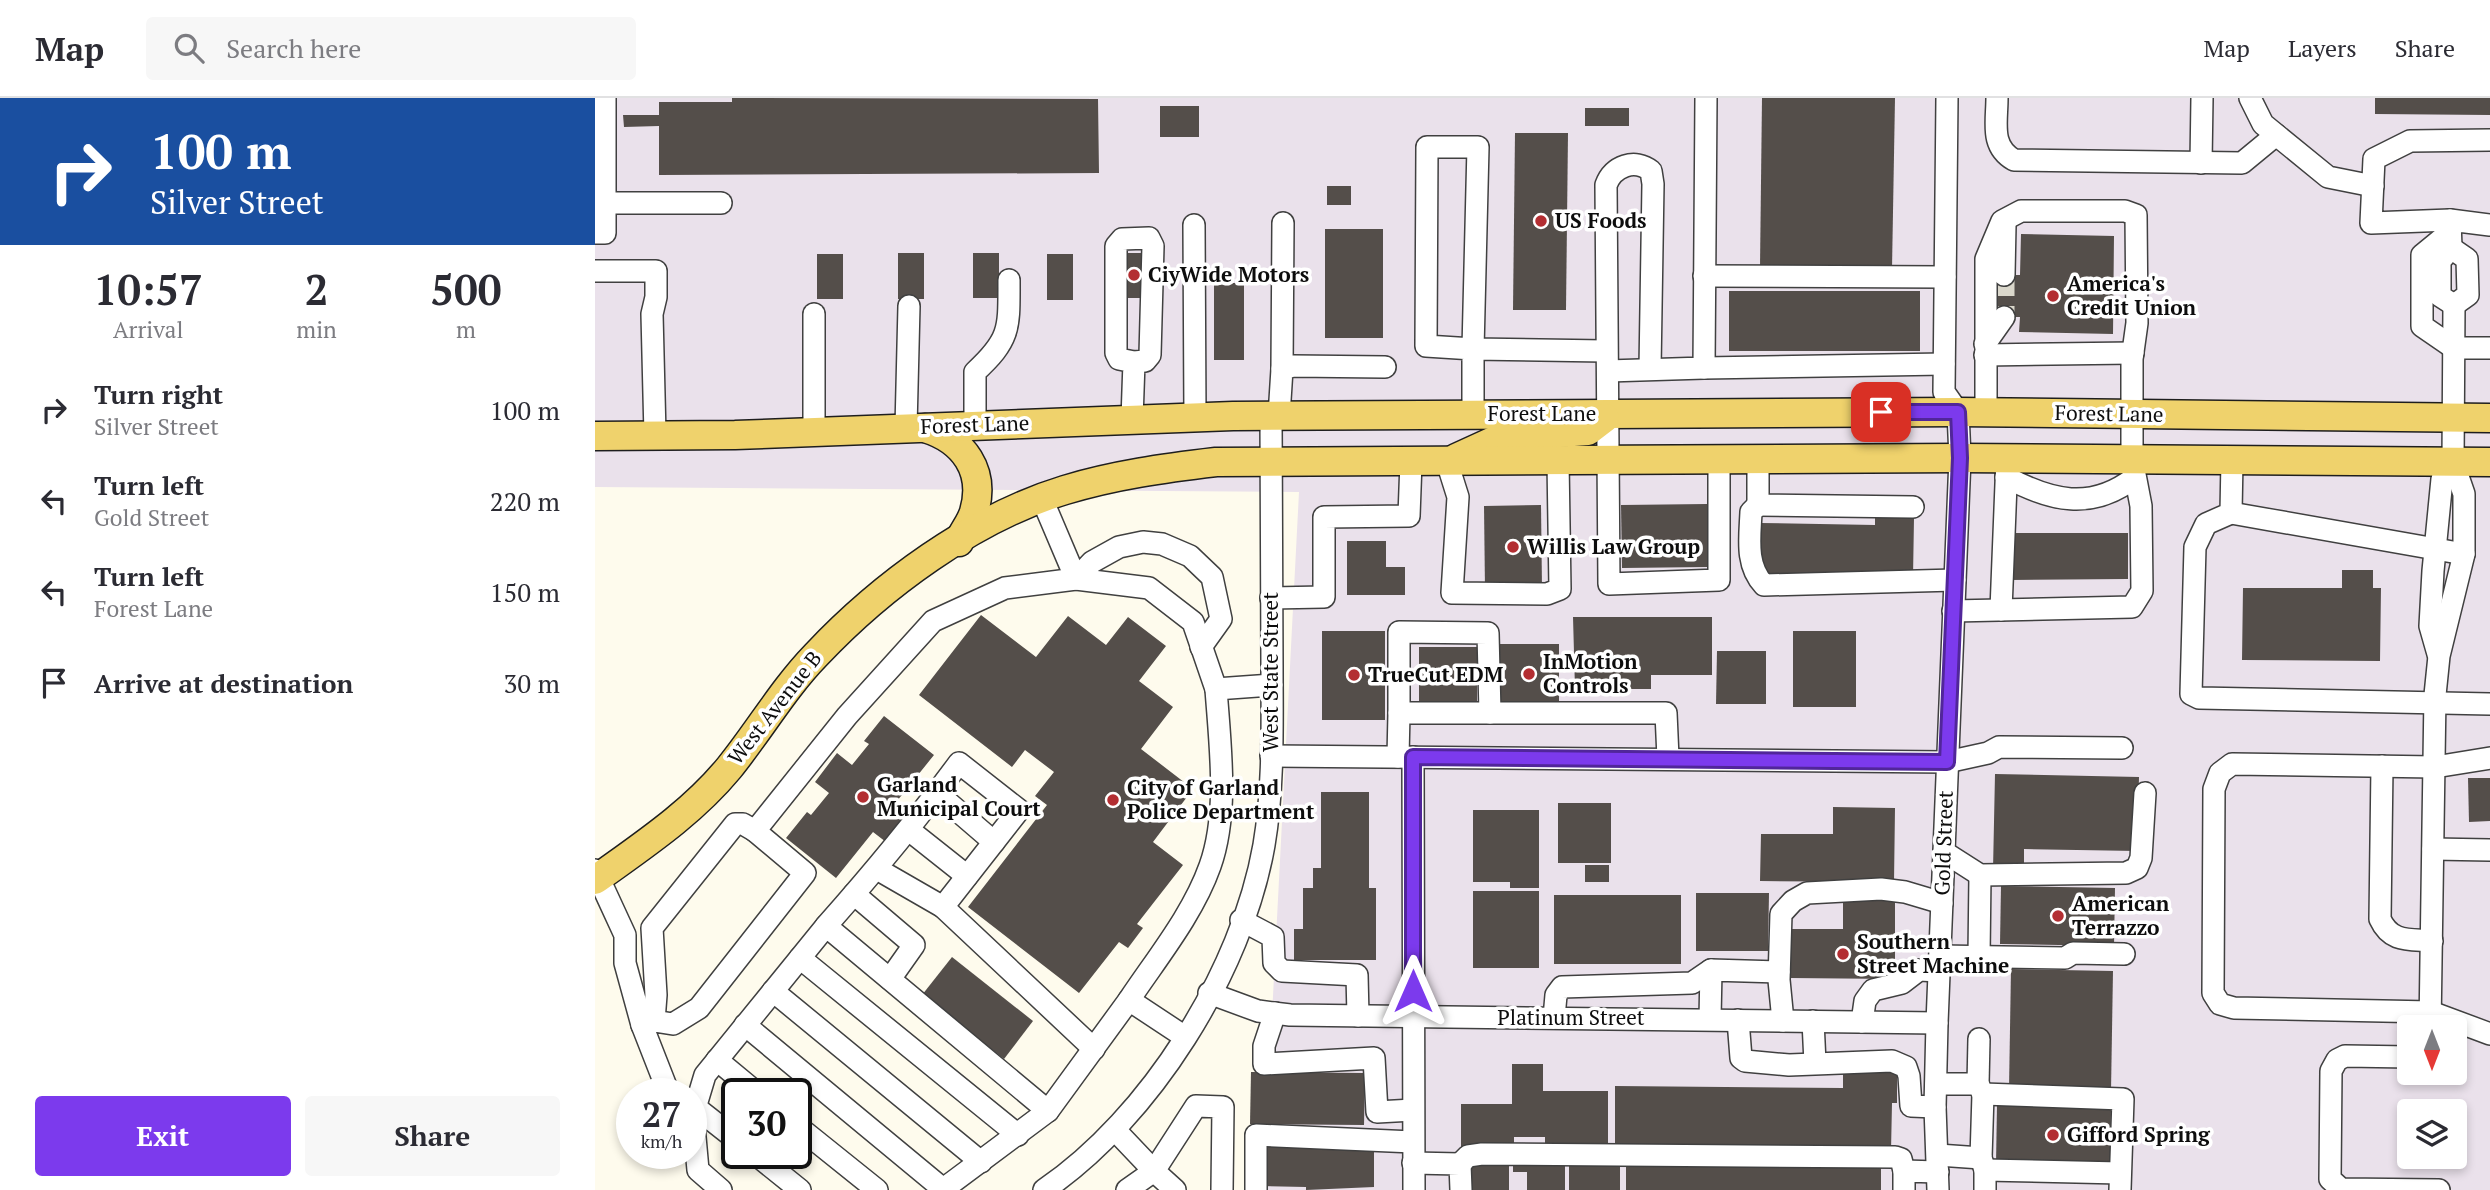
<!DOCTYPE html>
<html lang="en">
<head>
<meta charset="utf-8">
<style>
	body { margin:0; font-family:"PT Serif",serif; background:#f7f7f7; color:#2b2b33; height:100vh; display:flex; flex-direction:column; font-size:26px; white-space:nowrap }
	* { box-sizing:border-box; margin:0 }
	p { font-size:23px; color:#7c7c81 }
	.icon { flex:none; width:38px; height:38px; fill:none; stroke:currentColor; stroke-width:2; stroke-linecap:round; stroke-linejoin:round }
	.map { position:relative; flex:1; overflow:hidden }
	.details { display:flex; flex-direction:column; background:#fff; width:595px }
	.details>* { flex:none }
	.top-card { background:#1a4fa0; color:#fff; overflow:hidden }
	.needle { width:46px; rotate:180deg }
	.buttons { position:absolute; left:1802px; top:917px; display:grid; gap:14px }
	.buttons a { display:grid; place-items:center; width:70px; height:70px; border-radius:7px; background:#fff; box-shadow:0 4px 10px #0003; font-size:35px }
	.speed { position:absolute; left:21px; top:980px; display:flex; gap:14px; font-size:35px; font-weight:700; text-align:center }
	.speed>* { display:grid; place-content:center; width:91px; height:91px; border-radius:50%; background:#fff; box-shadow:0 4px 10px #0003; line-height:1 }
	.speed small { font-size:18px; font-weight:400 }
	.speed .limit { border:4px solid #111; border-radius:10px; background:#fff; color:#111 }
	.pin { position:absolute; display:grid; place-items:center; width:60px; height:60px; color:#fff; margin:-30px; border-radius:14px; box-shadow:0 4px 10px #0006 }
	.me { position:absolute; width:77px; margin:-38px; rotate:0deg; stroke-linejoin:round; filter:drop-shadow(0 0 5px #0008) }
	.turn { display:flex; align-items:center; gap:24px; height:147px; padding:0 35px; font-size:32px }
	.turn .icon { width:91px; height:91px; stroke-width:2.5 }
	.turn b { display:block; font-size:49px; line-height:60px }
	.eta { display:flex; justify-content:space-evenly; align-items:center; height:119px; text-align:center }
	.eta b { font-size:42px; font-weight:800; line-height:49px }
	.action { display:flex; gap:14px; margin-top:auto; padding:14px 35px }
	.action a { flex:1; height:80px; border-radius:7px; background:#7c3aed; color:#fff; font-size:28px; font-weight:800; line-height:80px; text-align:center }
	.action a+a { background:#f7f7f7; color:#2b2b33 }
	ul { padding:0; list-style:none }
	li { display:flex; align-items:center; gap:21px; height:91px; padding:0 35px }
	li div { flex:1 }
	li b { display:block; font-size:26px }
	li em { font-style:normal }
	header { display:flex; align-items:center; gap:42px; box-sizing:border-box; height:98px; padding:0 35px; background:#fff; border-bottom:2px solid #e1e1e2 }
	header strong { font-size:33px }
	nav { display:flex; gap:38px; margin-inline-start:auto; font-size:24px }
	.search { width:490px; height:63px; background:#f7f7f7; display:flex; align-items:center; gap:18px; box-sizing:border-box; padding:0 24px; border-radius:7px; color:#7c7c81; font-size:26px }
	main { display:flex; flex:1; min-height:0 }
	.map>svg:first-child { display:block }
	.industrial { fill:#eae1eb; fill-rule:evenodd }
	.building { fill:#544e4a }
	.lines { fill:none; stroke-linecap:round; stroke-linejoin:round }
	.minor-tunnel { stroke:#dad7cb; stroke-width:21; stroke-dasharray:21 10; stroke-linecap:butt }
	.minor-casing { stroke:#404040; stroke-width:24 }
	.major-casing { stroke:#1e1e1e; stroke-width:31 }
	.minor { stroke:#fff; stroke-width:21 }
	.major { stroke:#efd26c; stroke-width:28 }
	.route-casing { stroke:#51269a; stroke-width:18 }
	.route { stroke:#7c3aed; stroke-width:12 }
	.poi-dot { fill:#b32e32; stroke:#fff; stroke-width:2.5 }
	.labels { text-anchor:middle; stroke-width:7; stroke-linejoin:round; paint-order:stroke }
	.poi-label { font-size:21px; font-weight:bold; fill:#0d0d0d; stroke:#fff; text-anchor:start }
	.street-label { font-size:21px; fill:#0d0d0d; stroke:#fff }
</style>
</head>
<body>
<header>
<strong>Map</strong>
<div class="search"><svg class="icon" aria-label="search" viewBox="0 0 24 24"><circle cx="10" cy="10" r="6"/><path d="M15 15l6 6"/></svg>Search here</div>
<nav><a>Map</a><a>Layers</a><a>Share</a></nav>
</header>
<main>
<section class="details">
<div class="top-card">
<div class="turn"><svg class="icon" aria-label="right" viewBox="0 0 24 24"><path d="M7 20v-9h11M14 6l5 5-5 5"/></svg><div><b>100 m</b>Silver Street</div></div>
</div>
<div class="eta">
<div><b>10:57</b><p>Arrival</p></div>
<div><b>2</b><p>min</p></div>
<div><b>500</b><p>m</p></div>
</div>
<ul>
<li><svg class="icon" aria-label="right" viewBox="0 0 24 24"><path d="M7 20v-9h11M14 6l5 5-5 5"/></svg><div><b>Turn right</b><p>Silver Street</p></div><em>100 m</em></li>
<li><svg class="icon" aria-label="left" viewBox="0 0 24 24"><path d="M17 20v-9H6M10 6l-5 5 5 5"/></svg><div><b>Turn left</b><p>Gold Street</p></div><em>220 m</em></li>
<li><svg class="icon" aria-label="left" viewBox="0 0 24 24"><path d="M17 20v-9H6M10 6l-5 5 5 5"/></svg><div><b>Turn left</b><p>Forest Lane</p></div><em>150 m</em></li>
<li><svg class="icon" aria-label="arrive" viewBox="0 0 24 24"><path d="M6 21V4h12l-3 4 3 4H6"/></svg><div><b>Arrive at destination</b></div><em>30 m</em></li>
</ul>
<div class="action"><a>Exit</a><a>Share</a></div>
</section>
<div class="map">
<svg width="1895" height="1092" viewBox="0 0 1895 1092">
	<rect width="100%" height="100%" fill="#fefbed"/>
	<path class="industrial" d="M 0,0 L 1895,0 L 1895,1092 L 668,1092 L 704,394 L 0,389 ZM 1815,929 L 1860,929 L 1860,975 L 1815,975 ZM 1815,1013 L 1860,1013 L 1860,1059 L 1815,1059 Z"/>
	<g class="building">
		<path d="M 137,0 L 503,1 L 504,75 L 64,77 L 64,28 L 29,29 L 28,17 L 64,17 L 64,4 L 137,4 Z"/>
		<path d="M 1167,0 L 1300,0 L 1297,171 L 1165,169 Z"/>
		<path d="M 1780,0 L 1895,0 L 1895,17 L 1780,16 Z"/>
		<rect x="565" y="8" width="39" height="31"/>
		<rect x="990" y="10" width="44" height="18"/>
		<path d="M 920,35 L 973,35 L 971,212 L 918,212 Z"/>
		<rect x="732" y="88" width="24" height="19"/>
		<rect x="730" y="131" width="58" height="109"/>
		<path d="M 1426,136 L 1519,138 L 1518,236 L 1424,234 L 1425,219 L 1397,219 L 1398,177 L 1425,177 Z"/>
		<rect x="303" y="155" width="26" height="46"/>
		<rect x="378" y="155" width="26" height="45"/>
		<rect x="527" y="155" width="25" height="45"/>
		<rect x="222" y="156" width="26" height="45"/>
		<rect x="452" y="156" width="26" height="46"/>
		<rect x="619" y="185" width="30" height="77"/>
		<rect x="1134" y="193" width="191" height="60"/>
		<path d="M 1112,406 L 1112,469 L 1027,470 L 1026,407 Z"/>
		<path d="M 946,407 L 947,490 L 890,491 L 889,408 Z"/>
		<path d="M 1280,420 L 1319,420 L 1318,479 L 1165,476 L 1165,425 L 1280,427 Z"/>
		<path d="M 1415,435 L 1533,435 L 1533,481 L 1416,482 Z"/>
		<path d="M 752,443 L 791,443 L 791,469 L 810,469 L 810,497 L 752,497 Z"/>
		<path d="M 1747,472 L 1778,472 L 1778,490 L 1786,490 L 1785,563 L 1647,562 L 1648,490 L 1747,490 Z"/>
		<path d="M 386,517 L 441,559 L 473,518 L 511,547 L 533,519 L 571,548 L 544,583 L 578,609 L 546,651 L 598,691 L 558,744 L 588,767 L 542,826 L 548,830 L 533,850 L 524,844 L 484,895 L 373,809 L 452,707 L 440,698 L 459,674 L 430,652 L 417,669 L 324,597 Z"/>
		<path d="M 978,519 L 1117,519 L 1117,577 L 1056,577 L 1056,591 L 980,591 Z"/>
		<rect x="727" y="533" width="63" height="89"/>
		<rect x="1198" y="533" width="63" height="76"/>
		<rect x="905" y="546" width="59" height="61"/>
		<rect x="824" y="549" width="58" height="58"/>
		<path d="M 1122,553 L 1171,553 L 1171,606 L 1121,606 Z"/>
		<path d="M 289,618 L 339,657 L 302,703 L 315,714 L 291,744 L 278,734 L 241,780 L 191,740 L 212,714 L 216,717 L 234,695 L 220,684 L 242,655 L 257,667 L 274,646 L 269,643 Z"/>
		<path d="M 1400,676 L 1544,679 L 1542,753 L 1429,751 L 1429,773 L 1398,772 Z"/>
		<path d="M 1873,680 L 1895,680 L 1895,723 L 1874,724 Z"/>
		<path d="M 726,694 L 774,694 L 774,790 L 781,790 L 781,862 L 699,862 L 699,831 L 708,831 L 708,790 L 718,790 L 718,770 L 726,770 Z"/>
		<rect x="963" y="705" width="53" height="60"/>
		<path d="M 1238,709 L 1300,710 L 1299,784 L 1165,783 L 1166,736 L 1238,736 Z"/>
		<path d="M 878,712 L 944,712 L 944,790 L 915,790 L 915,784 L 878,784 Z"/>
		<rect x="990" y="767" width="24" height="17"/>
		<path d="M 1406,788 L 1520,790 L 1519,848 L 1405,846 Z"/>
		<rect x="878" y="793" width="66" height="77"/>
		<path d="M 1101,795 L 1174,795 L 1173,853 L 1101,853 Z"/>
		<path d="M 1248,796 L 1300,796 L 1300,881 L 1195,880 L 1195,831 L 1248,831 Z"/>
		<rect x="959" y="797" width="127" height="69"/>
		<path d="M 357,859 L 438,923 L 409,961 L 327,897 Z"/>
		<path d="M 1416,871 L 1518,873 L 1516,993 L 1414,991 Z"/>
		<path d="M 917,966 L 948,966 L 948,993 L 1013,993 L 1013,1051 L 950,1051 L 950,1039 L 919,1039 L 919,1050 L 866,1050 L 866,1006 L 917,1006 Z"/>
		<path d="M 656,974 L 770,975 L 769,1027 L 655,1026 Z"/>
		<path d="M 1248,974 L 1302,974 L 1302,1005 L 1297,1005 L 1296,1053 L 1020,1053 L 1020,988 L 1248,990 Z"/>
		<path d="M 1402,1007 L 1516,1009 L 1515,1068 L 1401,1066 Z"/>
		<path d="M 666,1043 L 779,1044 L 779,1089 L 711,1092 L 711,1089 L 665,1088 Z"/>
		<rect x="974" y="1064" width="51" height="28"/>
		<rect x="877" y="1065" width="37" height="27"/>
		<path d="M 1031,1065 L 1286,1067 L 1286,1092 L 1031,1092 Z"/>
		<path d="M 918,1067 L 970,1067 L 970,1092 L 932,1092 L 932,1074 L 918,1074 Z"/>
	</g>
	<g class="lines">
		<path class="minor-tunnel" d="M 1409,177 L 1409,219"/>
		<defs>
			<g id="minor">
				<path d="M 1402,0 C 1402,25 1395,48 1419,62 L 1647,65 L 1681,37"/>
				<path d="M 1655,0 L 1668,26 L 1733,79 L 1778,88"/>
				<path d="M 1606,65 L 1607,0"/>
				<path d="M 10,105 L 126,105"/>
				<path d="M 1855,122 L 1776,125 L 1779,61 L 1815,43 L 1895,42"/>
				<path d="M 599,127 L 600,319"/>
				<path d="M 1855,134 L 1827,157 L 1827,228 L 1859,250 L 1895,250"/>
				<path d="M 0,135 L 10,135 L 10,0"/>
				<path d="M 1856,150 L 1872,161 L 1873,197 L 1859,207"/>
				<path d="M 0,173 L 61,173 L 61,199 L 57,216 L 60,337"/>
				<path d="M 1409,177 L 1410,127"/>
				<path d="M 1109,178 L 1350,179"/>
				<path d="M 1859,207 L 1845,198 L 1845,163 L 1856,150 L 1855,122 L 1895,127"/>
				<path d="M 219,216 L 219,333"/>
				<path d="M 1390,246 L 1409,219"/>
				<path d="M 1390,257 L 1538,255"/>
				<path d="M 1109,270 L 1349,266"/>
				<path d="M 687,271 L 688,125"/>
				<path d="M 1055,271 L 1058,86 L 1056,73 C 1040,60 1018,68 1011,87 L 1014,486 L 1124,482 L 1124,362"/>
				<path d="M 1013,273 L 1109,270 L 1111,0"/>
				<path d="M 878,316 L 878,251 L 831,248 L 832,49 L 883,49 L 878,251 L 1010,253"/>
				<path d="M 684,318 L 687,271 L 698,268 L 790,269"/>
				<path d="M 537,321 L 539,264 L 550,263 L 555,257 L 558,148 L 554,140 L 527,141 L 521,148 L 521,255 L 524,261 L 539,264"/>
				<path d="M 380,327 L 380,274 C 416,241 414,230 414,182"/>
				<path d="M 311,329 L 314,208"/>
				<path d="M 1163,362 L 1163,407 L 1318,409"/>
				<path d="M 1637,362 L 1636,415 L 1611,426 L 1600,449 L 1596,596 L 1604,600 L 1895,606"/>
				<path d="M 852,364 L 863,399 L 857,495 L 952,496 L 965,491 L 963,363"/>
				<path d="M 1411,379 C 1456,403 1496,413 1539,380"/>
				<path d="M 447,401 L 481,481 L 554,490 L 598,524 L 621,591"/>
				<path d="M 1163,407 L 1156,414 C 1155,439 1150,467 1169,487 L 1360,482"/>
				<path d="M 1636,415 L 1869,456"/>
				<path d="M 676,500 L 729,499 L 729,419 L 814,418 L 816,364"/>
				<path d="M 1406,512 L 1412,361"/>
				<path d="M 1358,513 L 1537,509 L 1547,493 L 1546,408 L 1537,361 L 1537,261 L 1542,225 L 1541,117 L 1530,113 L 1426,113 L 1407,123 L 1391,161 L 1391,315"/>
				<path d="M 1843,556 L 1835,528 L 1838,473 L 1847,381 L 1858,364"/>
				<path d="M 804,615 L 804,534 L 893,535 L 895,615"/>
				<path d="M 676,658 L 1352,664 L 1393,655 L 1404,649 L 1527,650"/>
				<path d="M 803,659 L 804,615 L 1071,615 L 1073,660"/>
				<path d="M 818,659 L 819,1092"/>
				<path d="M 1895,660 L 1840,669 L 1637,666 L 1625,675 L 1619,691 L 1618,895 L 1625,906 L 1639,910 L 1836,914 L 1895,936"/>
				<path d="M 1787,668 L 1785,821 C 1796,845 1814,841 1837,843"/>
				<path d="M 342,695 L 399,744"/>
				<path d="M 314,732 L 372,778"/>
				<path d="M 1838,751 L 1895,752"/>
				<path d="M 1349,754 L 1385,777 L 1531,775 L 1542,770 L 1546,760 L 1550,695"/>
				<path d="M 0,772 L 30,837 L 30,865 L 47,927 L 59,923 L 78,926 L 104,910 L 210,775 L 160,733 L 252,618 L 338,523 L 410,490 L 481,481 L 497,464 L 524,449 L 548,444 L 567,446 L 595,458 L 617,479 L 626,521 L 606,549"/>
				<path d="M 259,796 L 319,847 L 295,881"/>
				<path d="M 348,809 L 499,951"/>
				<path d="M 646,822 L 678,839 L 679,865 L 687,873 L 762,877 L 763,918"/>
				<path d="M 231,828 C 278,775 322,722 364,665 L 424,712 L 348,809 L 282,771"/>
				<path d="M 1345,858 L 1470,860 L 1478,855 L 1529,856"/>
				<path d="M 1384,858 L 1385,777"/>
				<path d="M 205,860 L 423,1037"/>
				<path d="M 178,893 L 386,1064"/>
				<path d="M 614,895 L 663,913 L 695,917 L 1342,925"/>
				<path d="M 534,902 C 562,860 598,816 615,768 C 634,715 625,647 621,591 L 677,587"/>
				<path d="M 680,915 L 669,948 L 669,966 L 779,960 L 782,1014 L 818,1012"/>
				<path d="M 959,920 L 961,897 L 967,889 L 1097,885 L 1116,872"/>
				<path d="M 1115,921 L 1116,872 L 1184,874"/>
				<path d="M 1143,922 L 1146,960 L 1150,963 L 1194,967 L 1297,963 L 1311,969 L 1314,978 L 1316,1008 L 1340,1009"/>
				<path d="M 59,923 L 61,897 L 57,830 L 140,726 L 148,726 L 160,733"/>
				<path d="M 1188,923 L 1184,882 L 1186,816 L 1198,803 L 1212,795 L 1286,791 L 1310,794 L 1347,805"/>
				<path d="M 1218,923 L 1220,965"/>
				<path d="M 1267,924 L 1270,903 L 1278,892 L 1307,885 L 1324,872 L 1344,873"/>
				<path d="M 47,927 L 74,996"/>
				<path d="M 150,927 L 348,1091"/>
				<path d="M 1835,929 L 1840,597 L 1844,558 L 1869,456 L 1869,396 L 1858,364 L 1859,207"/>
				<path d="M 1815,959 L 1750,958 L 1742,962 L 1736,973 L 1735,1081 L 1746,1091 L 1844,1092"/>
				<path d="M 122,962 L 163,996"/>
				<path d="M 1341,986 L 1383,986 L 1388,996 L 1528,1001 L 1525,1092"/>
				<path d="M 1383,986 L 1384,941"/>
				<path d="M 1388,996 L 1386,1060 L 1390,1072"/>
				<path d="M 100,1009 L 142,1042"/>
				<path d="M 201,1027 L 282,1092"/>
				<path d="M 520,1032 L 559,1073 L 532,1092"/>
				<path d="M 159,1055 L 205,1092"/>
				<path d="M 1343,1057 L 1386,1060"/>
				<path d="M 818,1065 L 865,1066 L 866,1092"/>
				<path d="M 865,1066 L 873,1058 L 887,1056 L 1300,1059 L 1306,1061 L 1309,1073"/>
				<path d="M 126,1092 L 103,1072 L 98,1017 L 110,977 L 231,828 L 453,1013"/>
				<path d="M 347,1092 L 453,1013 L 534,902 L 590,939"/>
				<path d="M 449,1092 C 555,1020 647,873 669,747 C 679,688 677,626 677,567 C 676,484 676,401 676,318"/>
				<path d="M 580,1092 L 559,1073 L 601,1008 L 628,1009 L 627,1092"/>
				<path d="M 661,1092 L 661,1037 L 818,1044"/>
				<path d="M 1309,1092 L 1309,1073 L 1343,1074"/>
				<path d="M 1343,1092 L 1340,1009 L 1342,925 L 1365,360 L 1363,314 L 1349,294 L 1352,0"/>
				<path d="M 1390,1092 L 1390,1072 L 1525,1075"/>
			</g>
			<g id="major">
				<path d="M 330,330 C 369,342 391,373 379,414 C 376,425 368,433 364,444"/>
				<path d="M 0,338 L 140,337 L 638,318 L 1363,314 L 1895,320"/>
				<path d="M 861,360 L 907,339 L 993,333 L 1010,320"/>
				<path d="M 0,782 C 47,748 96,716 134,670 C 164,633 188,591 221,557 C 286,488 378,420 470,392 C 519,377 570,370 621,364 L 1365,360 L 1895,364"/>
			</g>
		</defs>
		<use href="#minor" class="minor-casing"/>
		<use href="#major" class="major-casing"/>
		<use href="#minor" class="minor"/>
		<use href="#major" class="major"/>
	</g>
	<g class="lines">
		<defs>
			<path id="route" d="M 818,893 L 818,659 L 1352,664 L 1365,360 L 1363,314 L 1286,314"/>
		</defs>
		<use href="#route" class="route-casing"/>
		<use href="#route" class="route"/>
	</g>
	<g class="poi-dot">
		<circle cx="946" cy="123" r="7"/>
		<circle cx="539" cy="177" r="7"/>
		<circle cx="1458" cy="198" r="7"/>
		<circle cx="918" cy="449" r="7"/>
		<circle cx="934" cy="576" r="7"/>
		<circle cx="759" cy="577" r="7"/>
		<circle cx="268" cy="699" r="7"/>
		<circle cx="518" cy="702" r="7"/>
		<circle cx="1463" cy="818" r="7"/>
		<circle cx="1248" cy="856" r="7"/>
		<circle cx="1458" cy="1037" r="7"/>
	</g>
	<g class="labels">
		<g class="poi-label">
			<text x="960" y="130">US Foods</text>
			<text x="553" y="184">CiyWide Motors</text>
			<text x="1472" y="193">America's<tspan x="1472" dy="24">Credit Union</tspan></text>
			<text x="932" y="456">Willis Law Group</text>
			<text x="948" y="571">InMotion<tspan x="948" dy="24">Controls</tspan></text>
			<text x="773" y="584">TrueCut EDM</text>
			<text x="282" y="694">Garland<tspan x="282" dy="24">Municipal Court</tspan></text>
			<text x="532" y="697">City of Garland<tspan x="532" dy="24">Police Department</tspan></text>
			<text x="1477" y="813">American<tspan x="1477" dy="24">Terrazzo</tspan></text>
			<text x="1262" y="851">Southern<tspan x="1262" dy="24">Street Machine</tspan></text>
			<text x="1472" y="1044">Gifford Spring</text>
		</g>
		<g class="street-label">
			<text x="947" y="323">Forest Lane</text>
			<text transform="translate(1514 316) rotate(1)" y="7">Forest Lane</text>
			<text transform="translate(380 327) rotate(-2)" y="7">Forest Lane</text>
			<text transform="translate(676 574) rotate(-90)" y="7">West State Street</text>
			<text transform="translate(180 610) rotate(-52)" y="7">West Avenue B</text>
			<text transform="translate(1349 745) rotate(-88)" y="7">Gold Street</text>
			<text x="976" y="927">Platinum Street</text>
		</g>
	</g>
</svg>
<div class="buttons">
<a><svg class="needle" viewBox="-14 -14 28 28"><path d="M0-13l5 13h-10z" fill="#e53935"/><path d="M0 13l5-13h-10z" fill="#7c7c81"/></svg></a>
<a><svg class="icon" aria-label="layers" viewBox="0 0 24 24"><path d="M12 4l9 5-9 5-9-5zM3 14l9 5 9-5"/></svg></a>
</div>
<div class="speed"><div>27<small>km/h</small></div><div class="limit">30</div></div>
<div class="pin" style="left:1286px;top:314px;background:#d93025"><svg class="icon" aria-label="arrive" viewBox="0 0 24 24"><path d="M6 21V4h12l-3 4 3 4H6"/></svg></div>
<svg class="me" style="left:818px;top:893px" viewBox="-20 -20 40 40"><path d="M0-17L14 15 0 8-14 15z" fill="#7c3aed" stroke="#fff" stroke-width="4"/></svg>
</div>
</main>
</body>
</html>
